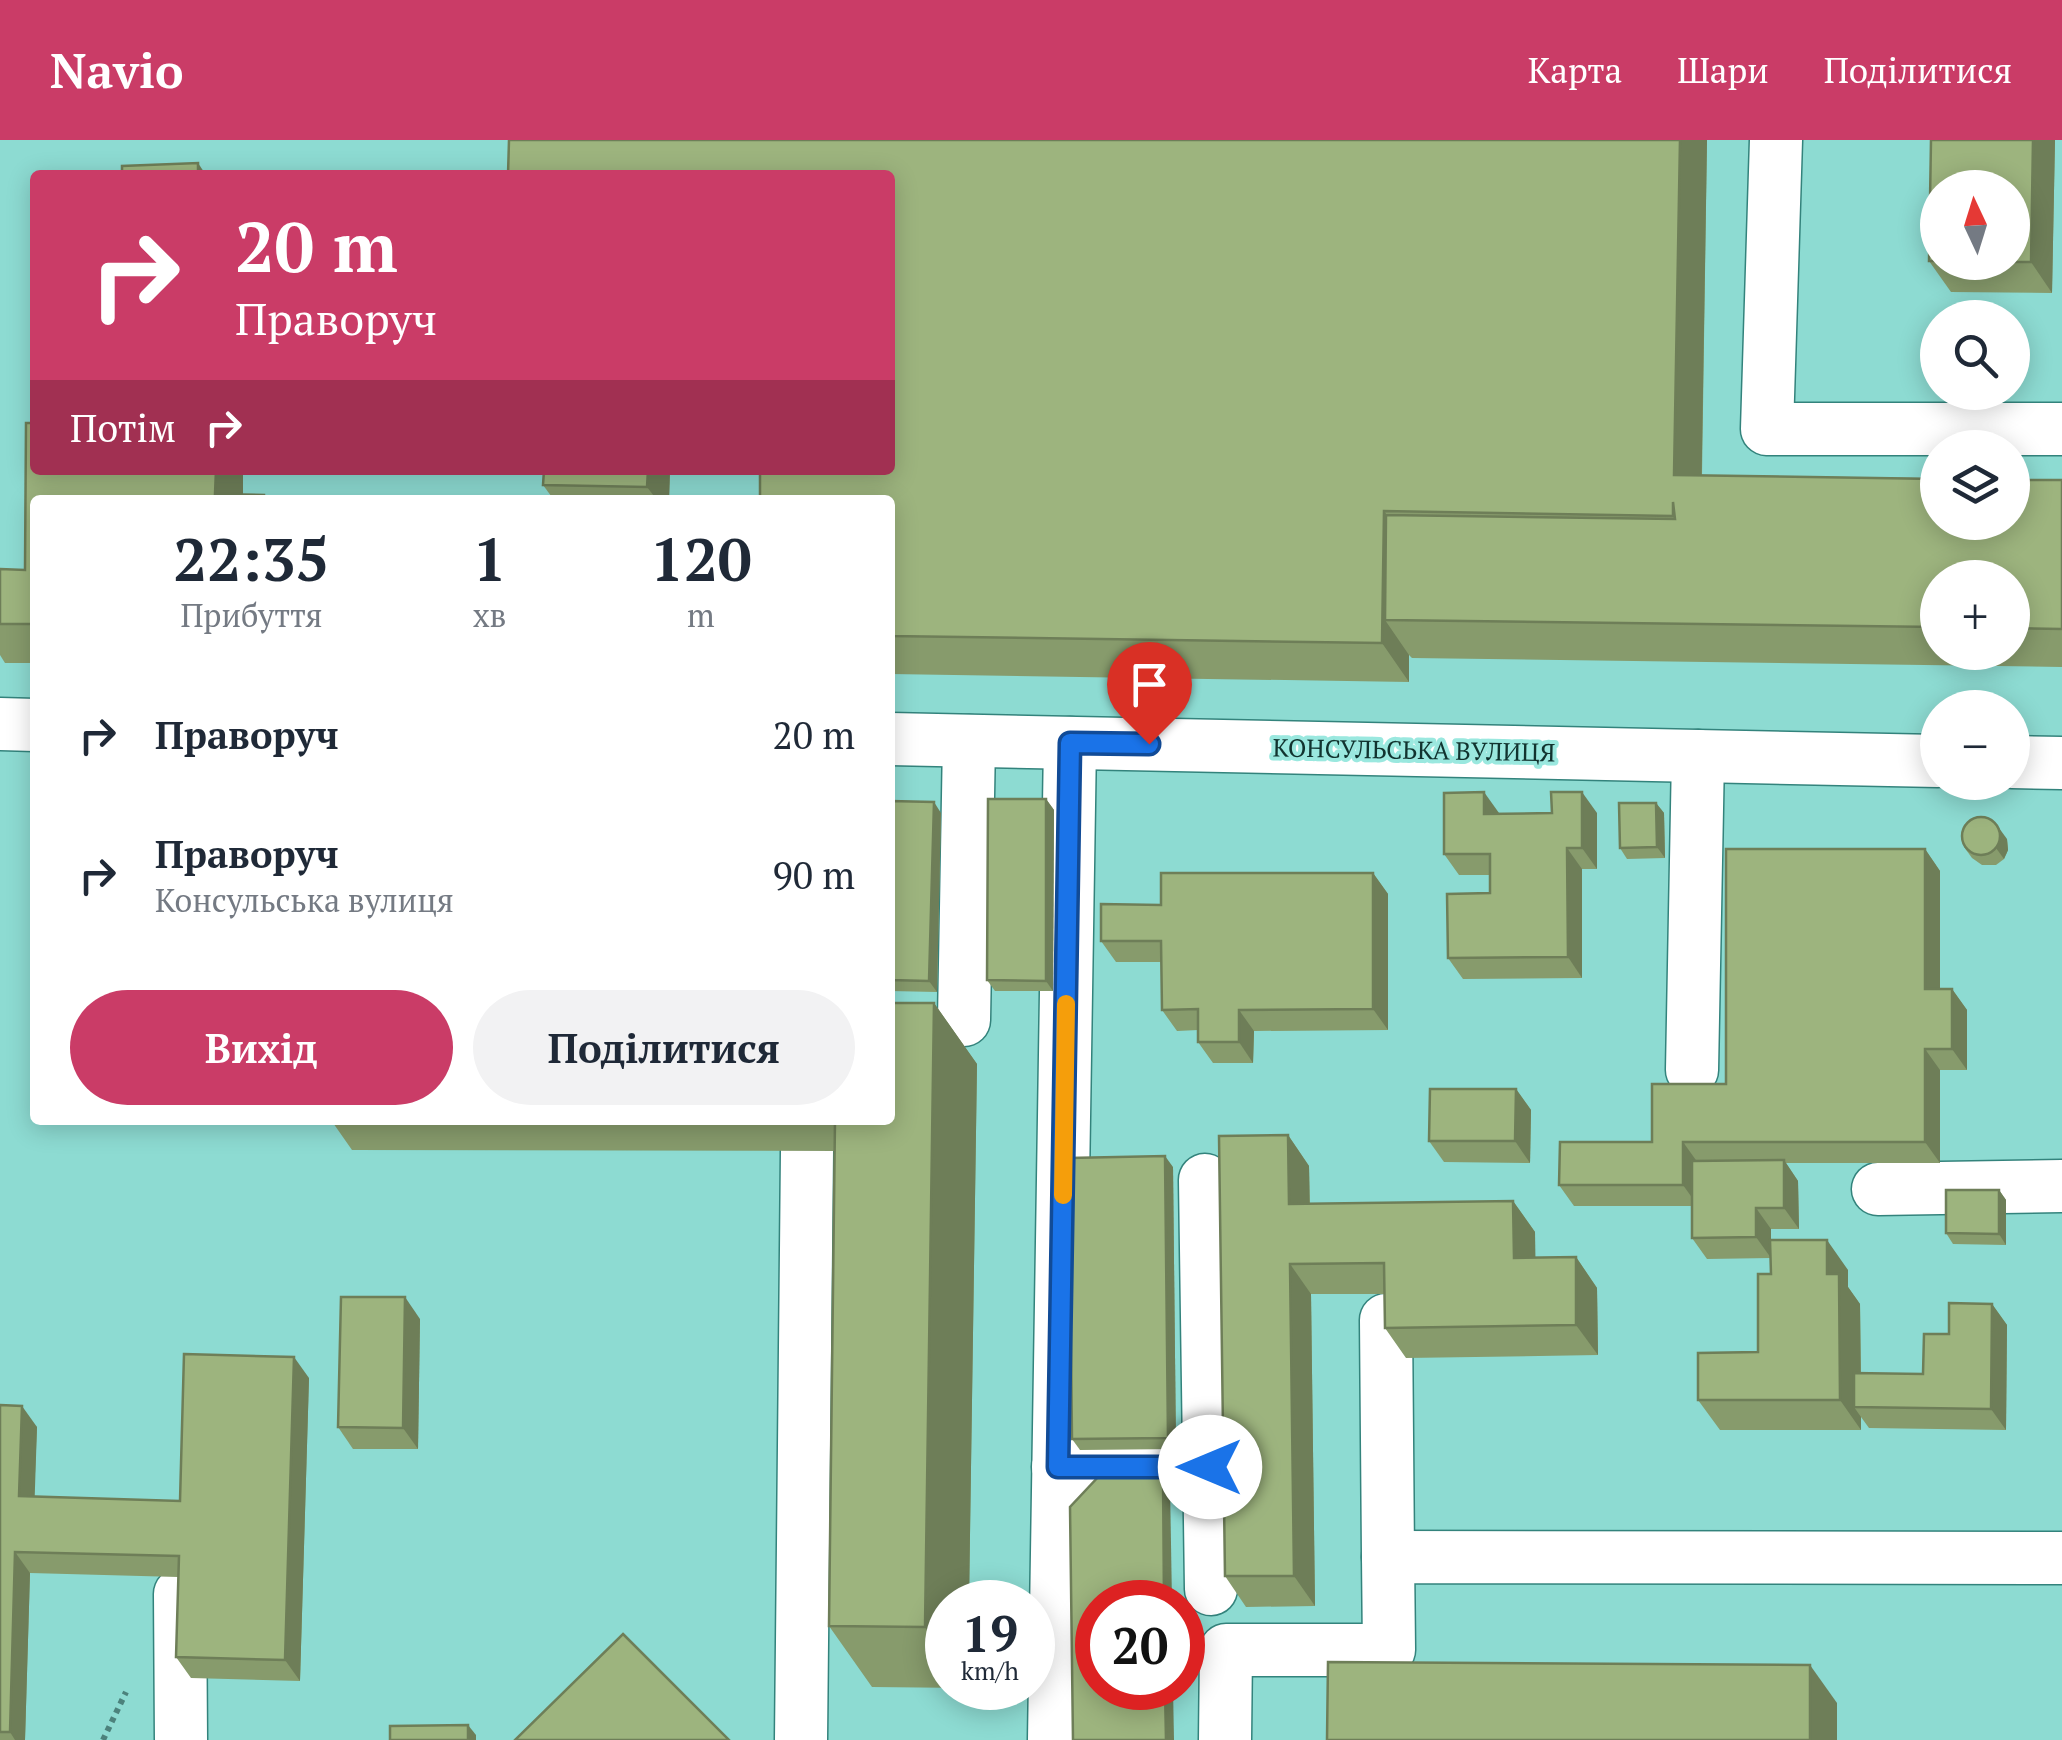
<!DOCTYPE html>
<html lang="uk">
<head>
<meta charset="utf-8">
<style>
	body { margin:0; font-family:"PT Serif",serif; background:#f2f2f3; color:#1f2937; height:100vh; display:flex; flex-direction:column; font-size:38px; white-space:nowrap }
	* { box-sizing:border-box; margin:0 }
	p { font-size:32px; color:#747a83 }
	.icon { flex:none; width:55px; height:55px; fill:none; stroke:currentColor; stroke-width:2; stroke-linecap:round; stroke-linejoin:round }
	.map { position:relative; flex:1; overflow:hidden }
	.details { position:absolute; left:30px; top:355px; width:865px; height:630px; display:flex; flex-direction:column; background:#fff; border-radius:10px; box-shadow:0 5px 25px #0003 }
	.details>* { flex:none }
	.guide { position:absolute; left:30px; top:30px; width:865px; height:305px; border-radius:10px; box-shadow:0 5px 25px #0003; background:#ca3c67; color:#fff; overflow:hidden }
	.needle { width:65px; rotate:356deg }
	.buttons { position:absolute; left:1920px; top:30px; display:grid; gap:20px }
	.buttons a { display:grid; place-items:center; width:110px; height:110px; border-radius:50%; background:#fff; box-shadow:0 5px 25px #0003; font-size:50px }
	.speed { position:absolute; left:925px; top:1440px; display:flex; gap:20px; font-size:50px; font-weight:700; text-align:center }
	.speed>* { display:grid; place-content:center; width:130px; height:130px; border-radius:50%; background:#fff; box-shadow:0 5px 25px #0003; line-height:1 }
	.speed small { font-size:25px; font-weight:400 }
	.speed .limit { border:15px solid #d22; background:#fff; color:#111 }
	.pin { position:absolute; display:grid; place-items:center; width:85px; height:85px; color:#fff; margin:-102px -42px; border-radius:50% 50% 50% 0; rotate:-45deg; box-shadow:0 0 10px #0007 }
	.pin .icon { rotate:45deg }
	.me { position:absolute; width:110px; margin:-55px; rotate:270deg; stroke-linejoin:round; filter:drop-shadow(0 0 8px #0008) }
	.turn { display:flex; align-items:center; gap:35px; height:210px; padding:0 40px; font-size:45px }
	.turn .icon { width:130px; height:130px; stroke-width:2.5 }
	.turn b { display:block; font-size:70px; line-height:85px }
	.then { display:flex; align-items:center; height:95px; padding:0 40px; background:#0003; gap:20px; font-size:38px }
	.eta { display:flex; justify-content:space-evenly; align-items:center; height:170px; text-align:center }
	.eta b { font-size:60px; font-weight:700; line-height:70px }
	.primary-button { display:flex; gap:20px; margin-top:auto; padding:20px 40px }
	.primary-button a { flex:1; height:115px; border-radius:60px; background:#ca3c67; color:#fff; font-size:40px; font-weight:700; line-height:115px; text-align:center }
	.primary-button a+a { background:#f2f2f3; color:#1f2937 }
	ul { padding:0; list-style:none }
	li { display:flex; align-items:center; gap:30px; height:140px; padding:0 40px }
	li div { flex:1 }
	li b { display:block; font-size:38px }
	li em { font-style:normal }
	header { display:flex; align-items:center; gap:60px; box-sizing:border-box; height:140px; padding:0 50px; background:#ca3c67; color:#fff }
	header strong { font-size:48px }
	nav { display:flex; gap:55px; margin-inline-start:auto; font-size:35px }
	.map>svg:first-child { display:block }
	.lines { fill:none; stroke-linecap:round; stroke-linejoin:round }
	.minor-casing { stroke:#33837c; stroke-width:55 }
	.path { stroke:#4c827c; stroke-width:6; stroke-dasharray:5 5; stroke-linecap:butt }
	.minor { stroke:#fff; stroke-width:52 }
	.wall { fill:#879b6c; fill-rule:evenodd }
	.shaded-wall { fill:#6e7e58 }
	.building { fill:#9db47e; stroke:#6e7e58; stroke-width:2.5 }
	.route-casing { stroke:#114b97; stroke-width:25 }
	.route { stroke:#1a73e8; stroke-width:18 }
	.slow { stroke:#f59e0b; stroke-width:18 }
	.labels { text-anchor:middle; stroke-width:8; stroke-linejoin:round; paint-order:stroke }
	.street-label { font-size:25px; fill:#11332f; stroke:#9ae8df }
</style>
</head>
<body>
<header>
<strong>Navio</strong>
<nav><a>Карта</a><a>Шари</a><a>Поділитися</a></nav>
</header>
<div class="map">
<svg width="2062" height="1600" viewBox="0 0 2062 1600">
	<rect width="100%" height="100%" fill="#8ddbd2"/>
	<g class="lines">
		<defs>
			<g id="minor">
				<path d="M 1776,0 L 1767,289 L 2062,289"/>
				<path d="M 0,584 L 35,585"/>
				<path d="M 890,599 L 1938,621"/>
				<path d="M 2012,622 L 2062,623"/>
				<path d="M 964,880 L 969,601"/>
				<path d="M 1692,930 L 1698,616"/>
				<path d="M 1205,1040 L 1211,1449"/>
				<path d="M 1878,1049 L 2062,1046"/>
				<path d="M 1386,1180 L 1388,1417"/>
				<path d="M 1058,1327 L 1209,1327"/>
				<path d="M 180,1454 L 181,1600"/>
				<path d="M 801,1600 L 807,1011"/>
				<path d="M 1054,1600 L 1070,603"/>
				<path d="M 1225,1600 L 1226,1510 L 1389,1510 L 1388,1417 L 2062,1418"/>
			</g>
		</defs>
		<use href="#minor" class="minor-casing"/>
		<path class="path" d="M 103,1600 L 126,1552"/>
		<use href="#minor" class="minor"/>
	</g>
	<g class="wall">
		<path d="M 1707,0 L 1702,335 L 2062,340 L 2062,527 L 1412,518 L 1409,515 L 1409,542 L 890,534 L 890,360 ZM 1938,438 L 2012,438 L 2012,512 L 1938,512 Z"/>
		<path d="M 1931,0 L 2055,0 L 2052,153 L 1951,152 L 1929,121 ZM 1938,48 L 2012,48 L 2012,122 L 1938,122 Z"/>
		<path d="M 35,330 L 243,330 L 243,355 L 35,360 L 35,523 L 5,523 L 0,515 L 0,429 L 25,430 Z"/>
		<path d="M 544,330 L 670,330 L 669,360 L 554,360 L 543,345 Z"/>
		<path d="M 1046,659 L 1054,670 L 1053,851 L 995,851 L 987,840 Z"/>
		<path d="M 890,661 L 941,673 L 937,852 L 890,851 Z"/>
		<path d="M 1656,663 L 1664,673 L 1665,718 L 1627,719 L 1620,708 Z"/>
		<path d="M 1597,673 L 1597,729 L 1582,729 L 1582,838 L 1463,839 L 1448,818 L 1490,753 L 1490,735 L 1459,735 L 1444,714 L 1499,674 Z"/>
		<path d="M 2007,699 L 2008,710 L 2004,719 L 1996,725 L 1982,725 L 1972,718 L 1964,707 Z"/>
		<path d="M 1925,709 L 1940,731 L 1940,849 L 1952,849 L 1967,870 L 1967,930 L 1940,930 L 1940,1023 L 1786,1023 L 1798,1041 L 1799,1089 L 1771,1089 L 1771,1100 L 1848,1130 L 1848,1147 L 1860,1164 L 1861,1233 L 1923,1234 L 1949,1194 L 1992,1164 L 2007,1185 L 2006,1290 L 1869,1288 L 1861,1277 L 1861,1290 L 1720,1290 L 1698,1260 L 1758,1212 L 1771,1134 L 1771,1118 L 1707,1119 L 1692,1098 L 1692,1066 L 1574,1066 L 1559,1045 L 1652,1002 L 1726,944 Z"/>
		<path d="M 1373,733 L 1388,754 L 1388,890 L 1254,891 L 1253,923 L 1213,923 L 1198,902 L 1198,890 L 1177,891 L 1162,870 L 1161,822 L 1116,822 L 1101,801 L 1161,765 Z"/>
		<path d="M 934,863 L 977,924 L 969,1462 L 948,1462 L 948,1548 L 968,1548 L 872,1547 L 829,1486 L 835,1011 L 352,1010 L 331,980 L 890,980 Z"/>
		<path d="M 1516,949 L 1531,970 L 1530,1023 L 1444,1022 L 1429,1001 Z"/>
		<path d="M 1288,995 L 1309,1026 L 1310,1064 L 1513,1061 L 1535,1092 L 1535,1118 L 1576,1117 L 1597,1148 L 1598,1215 L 1406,1218 L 1385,1188 L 1384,1154 L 1311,1154 L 1315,1466 L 1246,1467 L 1225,1436 Z"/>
		<path d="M 1173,1027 L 1176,1309 L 1080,1310 L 1072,1299 Z"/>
		<path d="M 1999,1050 L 2006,1060 L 2006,1105 L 1953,1104 L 1946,1093 Z"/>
		<path d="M 420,1179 L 418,1309 L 353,1309 L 338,1287 Z"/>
		<path d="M 309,1238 L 300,1541 L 191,1538 L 176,1517 L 178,1437 L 30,1433 L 25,1600 L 0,1600 L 0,1265 L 37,1287 L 34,1357 L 180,1361 Z"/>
	</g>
	<g class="shaded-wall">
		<path d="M 1680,0 L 1707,0 L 1701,374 L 1674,335 Z"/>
		<path d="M 2033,0 L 2055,0 L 2052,153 L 2031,122 Z"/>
		<path d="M 198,23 L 206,35 L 198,35 Z"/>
		<path d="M 216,330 L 243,330 L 243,360 L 215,354 Z"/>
		<path d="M 648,330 L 670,330 L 669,360 L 657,360 L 647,347 Z"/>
		<path d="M 1384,371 L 1411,410 L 1385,480 L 1409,515 L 1409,542 L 1382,503 Z"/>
		<path d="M 1484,652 L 1499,673 L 1499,696 L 1484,674 Z"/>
		<path d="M 1582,652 L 1597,673 L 1597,729 L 1582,708 Z"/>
		<path d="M 1046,659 L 1054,670 L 1053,851 L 1046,841 Z"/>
		<path d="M 934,662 L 941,673 L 937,852 L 929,841 Z"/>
		<path d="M 1656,663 L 1664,673 L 1665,718 L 1657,707 Z"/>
		<path d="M 1999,688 L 2007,699 L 2008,710 L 2004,719 L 1996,708 Z"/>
		<path d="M 1567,708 L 1582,729 L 1582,838 L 1568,817 Z"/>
		<path d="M 1925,709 L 1940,731 L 1940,870 L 1925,849 Z"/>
		<path d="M 1373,733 L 1388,754 L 1388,890 L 1373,869 Z"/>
		<path d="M 1952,849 L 1967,870 L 1967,930 L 1952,909 Z"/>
		<path d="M 934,863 L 977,924 L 969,1462 L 948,1462 L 948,1519 L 925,1487 Z"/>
		<path d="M 1239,870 L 1254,891 L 1253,923 L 1239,902 Z"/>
		<path d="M 1925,909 L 1940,930 L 1940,1023 L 1925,1002 Z"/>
		<path d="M 1516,949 L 1531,970 L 1530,1023 L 1515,1001 Z"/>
		<path d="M 1288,995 L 1309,1026 L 1310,1095 L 1289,1064 Z"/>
		<path d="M 1683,1002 L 1698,1023 L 1698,1066 L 1683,1045 Z"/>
		<path d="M 1165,1016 L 1173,1027 L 1176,1309 L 1168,1298 Z"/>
		<path d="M 1784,1020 L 1798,1041 L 1799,1089 L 1784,1068 Z"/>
		<path d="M 1999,1050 L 2006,1060 L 2006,1105 L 1999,1094 Z"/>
		<path d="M 1513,1061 L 1535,1092 L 1536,1149 L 1514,1118 Z"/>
		<path d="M 1756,1068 L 1771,1089 L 1771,1118 L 1756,1097 Z"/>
		<path d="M 1827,1100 L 1848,1130 L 1848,1147 L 1860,1164 L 1861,1267 L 1854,1267 L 1861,1277 L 1861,1290 L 1840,1260 L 1827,1134 Z"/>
		<path d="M 1576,1117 L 1597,1148 L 1598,1215 L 1576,1185 Z"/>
		<path d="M 1290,1124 L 1311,1154 L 1315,1466 L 1294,1436 Z"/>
		<path d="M 405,1157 L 420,1179 L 418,1309 L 403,1288 Z"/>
		<path d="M 1992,1164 L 2007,1185 L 2006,1290 L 1991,1269 Z"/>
		<path d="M 294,1217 L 309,1238 L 300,1541 L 285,1520 Z"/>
		<path d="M 22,1266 L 37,1287 L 34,1377 L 19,1356 Z"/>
		<path d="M 1163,1333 L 1170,1344 L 1172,1462 L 1164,1462 Z"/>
		<path d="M 15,1412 L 30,1433 L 25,1600 L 15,1600 L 10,1592 Z"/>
		<path d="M 1810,1525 L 1837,1563 L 1837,1600 L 1810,1600 Z"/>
		<path d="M 1165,1548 L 1173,1548 L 1174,1600 L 1166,1600 Z"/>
		<path d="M 468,1585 L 476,1595 L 476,1600 L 468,1600 Z"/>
	</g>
	<g class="building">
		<path d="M 509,0 L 1680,0 L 1674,335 L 1938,339 L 1938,382 L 2012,382 L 2012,340 L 2062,340 L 2062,489 L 2012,488 L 2012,438 L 1938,438 L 1938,487 L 1385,480 L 1386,375 L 1675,379 L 1673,362 L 1673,376 L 1384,371 L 1382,503 L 890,496 L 890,360 L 760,360 L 760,330 L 890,330 L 890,35 L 508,35 Z"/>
		<path d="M 1931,0 L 2033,0 L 2031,122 L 2012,122 L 2012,48 L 1938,48 L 1938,121 L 1929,121 Z"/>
		<path d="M 198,23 L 198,35 L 122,35 L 122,26 Z"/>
		<path d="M 26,283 L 35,283 L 35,330 L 216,330 L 215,354 L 264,355 L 264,360 L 35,360 L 35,484 L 0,484 L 0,429 L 25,430 Z"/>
		<path d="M 544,330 L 648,330 L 647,347 L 543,345 Z"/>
		<path d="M 1484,652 L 1484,674 L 1552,673 L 1551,652 L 1582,652 L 1582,708 L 1567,708 L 1568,817 L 1448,818 L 1447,754 L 1490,753 L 1490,714 L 1444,714 L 1444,653 Z"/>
		<path d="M 988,659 L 1046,659 L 1046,841 L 987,840 Z"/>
		<path d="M 890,661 L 934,662 L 929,841 L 890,840 Z"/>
		<path d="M 1619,663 L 1656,663 L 1657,707 L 1620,708 Z"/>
		<circle cx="1981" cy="696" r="19"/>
		<path d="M 1726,709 L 1925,709 L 1925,849 L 1952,849 L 1952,909 L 1925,909 L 1925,1002 L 1683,1002 L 1683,1045 L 1559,1045 L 1560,1002 L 1652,1002 L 1652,944 L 1726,944 Z"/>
		<path d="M 1161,733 L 1373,733 L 1373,869 L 1239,870 L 1239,902 L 1198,902 L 1198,869 L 1162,870 L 1161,801 L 1101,801 L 1101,764 L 1161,765 Z"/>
		<path d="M 890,863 L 934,863 L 925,1487 L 829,1486 L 835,980 L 890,980 Z"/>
		<path d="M 1430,949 L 1516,949 L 1515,1001 L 1429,1001 Z"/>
		<path d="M 1288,995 L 1289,1064 L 1513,1061 L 1514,1118 L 1576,1117 L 1576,1185 L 1385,1188 L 1384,1123 L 1290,1124 L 1294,1436 L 1225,1436 L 1219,996 Z"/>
		<path d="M 1165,1016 L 1168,1298 L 1072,1299 L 1069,1018 Z"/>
		<path d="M 1784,1020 L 1784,1068 L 1756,1068 L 1756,1097 L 1692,1098 L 1692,1021 Z"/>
		<path d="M 1946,1050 L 1999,1050 L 1999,1094 L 1946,1093 Z"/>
		<path d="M 1770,1100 L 1827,1100 L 1827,1134 L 1839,1134 L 1840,1260 L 1698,1260 L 1698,1213 L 1758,1212 L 1758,1134 L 1771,1134 Z"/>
		<path d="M 341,1157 L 405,1157 L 403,1288 L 338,1287 Z"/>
		<path d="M 1949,1163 L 1992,1164 L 1991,1269 L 1854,1267 L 1854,1233 L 1923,1234 L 1924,1194 L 1949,1194 Z"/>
		<path d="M 184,1214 L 294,1217 L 285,1520 L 176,1517 L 179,1416 L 15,1412 L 10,1592 L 0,1592 L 0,1265 L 22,1266 L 19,1356 L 180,1361 Z"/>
		<path d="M 1163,1333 L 1164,1462 L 1098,1462 L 1098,1548 L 1165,1548 L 1166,1600 L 1073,1600 L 1070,1367 L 1101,1334 Z"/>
		<path d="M 623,1494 L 729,1600 L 515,1600 Z"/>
		<path d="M 1328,1522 L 1810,1525 L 1810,1600 L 1327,1600 Z"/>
		<path d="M 468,1585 L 468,1600 L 390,1600 L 390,1586 Z"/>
	</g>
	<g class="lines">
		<defs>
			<path id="route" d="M 1149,604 L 1070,603 L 1058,1327 L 1210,1327"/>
		</defs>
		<use href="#route" class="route-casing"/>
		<use href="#route" class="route"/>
		<path class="slow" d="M 1063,1055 L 1066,864"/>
	</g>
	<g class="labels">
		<g class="street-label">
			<text transform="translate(1414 610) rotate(1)" y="9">КОНСУЛЬСЬКА ВУЛИЦЯ</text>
		</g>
	</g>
</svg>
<div class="buttons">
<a><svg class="needle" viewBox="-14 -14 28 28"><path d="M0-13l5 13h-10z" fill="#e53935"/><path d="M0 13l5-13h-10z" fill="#747a83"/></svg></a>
<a><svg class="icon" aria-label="search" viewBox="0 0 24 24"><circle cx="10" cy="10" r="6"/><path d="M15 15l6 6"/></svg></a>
<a><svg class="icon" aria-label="layers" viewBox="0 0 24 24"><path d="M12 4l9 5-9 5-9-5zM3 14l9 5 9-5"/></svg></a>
<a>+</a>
<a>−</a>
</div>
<div class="speed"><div>19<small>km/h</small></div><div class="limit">20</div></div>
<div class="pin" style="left:1149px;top:604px;background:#d93025"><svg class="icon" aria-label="arrive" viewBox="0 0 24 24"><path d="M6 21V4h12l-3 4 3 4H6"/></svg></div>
<svg class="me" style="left:1210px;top:1327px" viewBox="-20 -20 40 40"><circle r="19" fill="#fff"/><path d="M0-13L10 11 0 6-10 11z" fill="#1a73e8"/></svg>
<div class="guide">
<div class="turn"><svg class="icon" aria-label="right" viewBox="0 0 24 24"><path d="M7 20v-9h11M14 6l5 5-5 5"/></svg><div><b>20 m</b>Праворуч</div></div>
<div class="then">Потім<svg class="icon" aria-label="right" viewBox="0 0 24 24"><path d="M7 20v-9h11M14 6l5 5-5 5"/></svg></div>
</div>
<section class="details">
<div class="eta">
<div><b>22:35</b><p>Прибуття</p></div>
<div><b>1</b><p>хв</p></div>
<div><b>120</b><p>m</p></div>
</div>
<ul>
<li><svg class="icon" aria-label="right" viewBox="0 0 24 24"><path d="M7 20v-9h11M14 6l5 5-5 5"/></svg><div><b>Праворуч</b></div><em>20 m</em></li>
<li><svg class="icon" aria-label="right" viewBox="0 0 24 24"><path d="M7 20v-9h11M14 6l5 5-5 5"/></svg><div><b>Праворуч</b><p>Консульська вулиця</p></div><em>90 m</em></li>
</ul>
<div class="primary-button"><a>Вихід</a><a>Поділитися</a></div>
</section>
</div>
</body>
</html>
